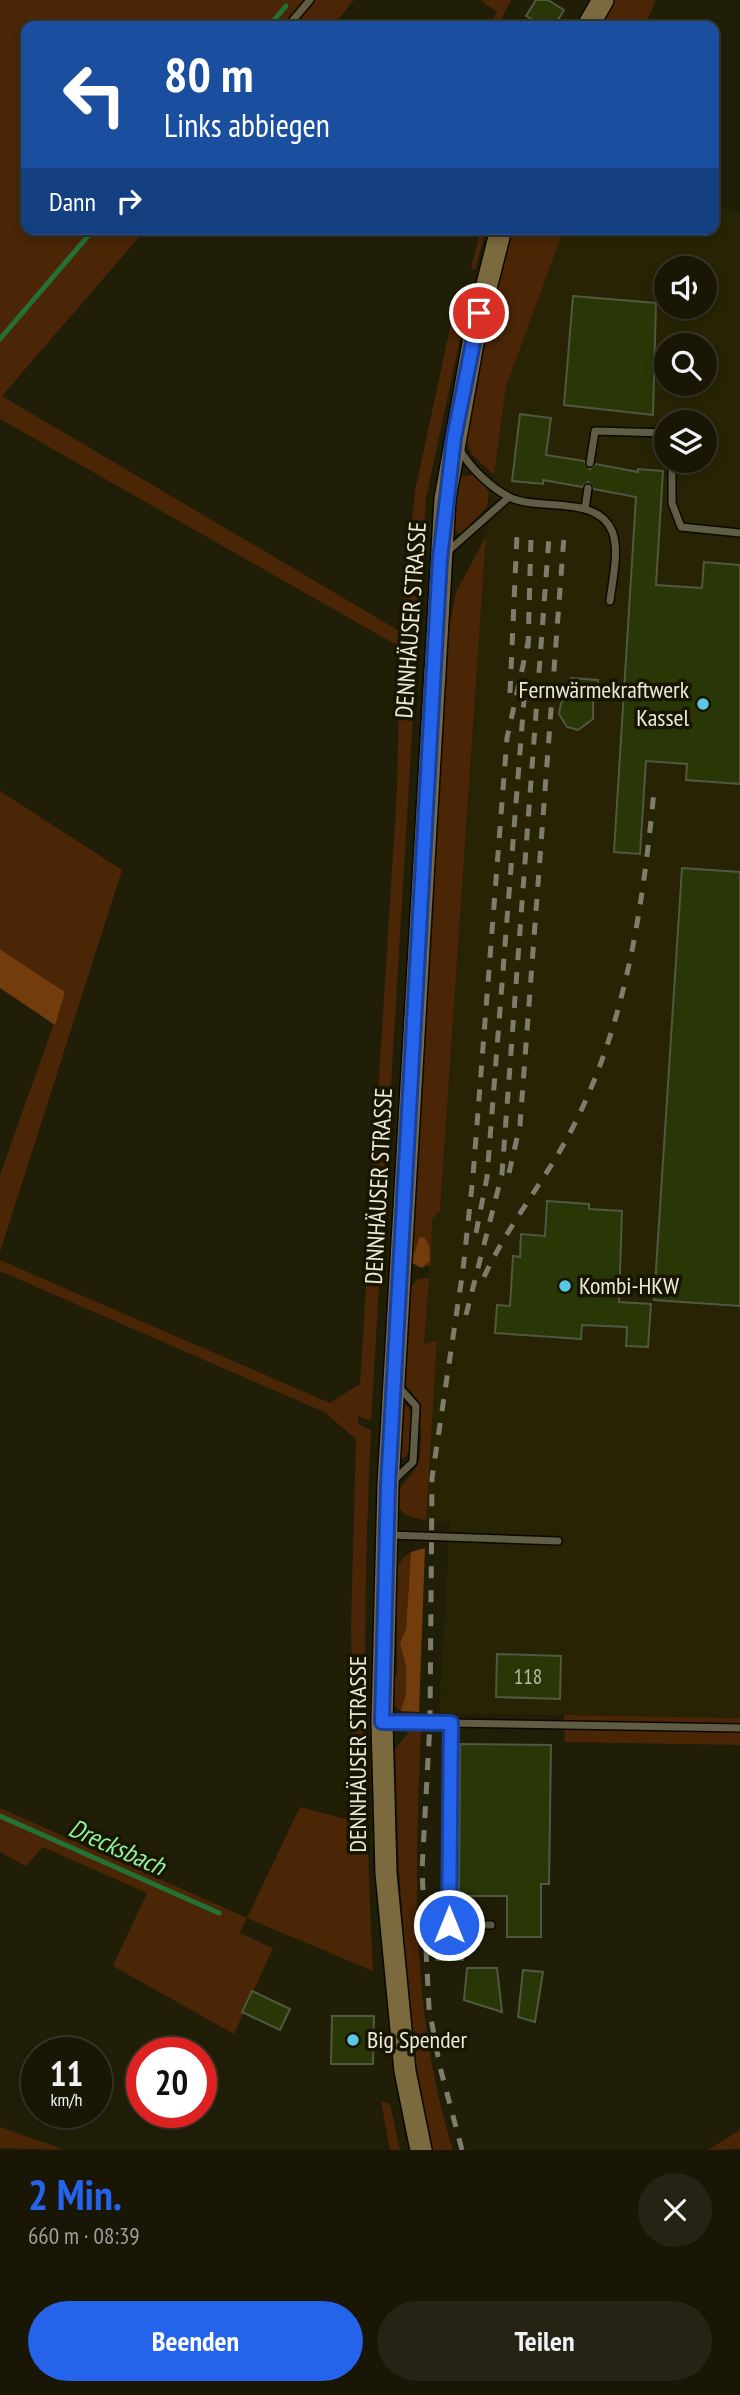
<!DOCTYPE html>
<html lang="de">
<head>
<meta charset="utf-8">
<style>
	body { margin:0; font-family:"PT Sans Narrow",sans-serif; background:#262314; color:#f1f3f6; height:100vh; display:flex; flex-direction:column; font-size:26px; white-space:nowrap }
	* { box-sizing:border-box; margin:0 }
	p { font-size:23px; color:#9f9f9b }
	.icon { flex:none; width:38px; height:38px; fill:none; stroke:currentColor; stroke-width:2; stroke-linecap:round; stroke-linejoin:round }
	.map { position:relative; height:2150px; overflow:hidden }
	.sheet { display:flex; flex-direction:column; background:#191606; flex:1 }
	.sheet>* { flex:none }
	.banner { position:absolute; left:21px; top:21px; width:698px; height:214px; border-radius:14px; box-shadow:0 4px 10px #0003,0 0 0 2px #373528; background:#1a4fa0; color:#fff; overflow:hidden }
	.controls { position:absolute; left:654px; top:256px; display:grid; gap:14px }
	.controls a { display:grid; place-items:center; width:63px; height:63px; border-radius:50%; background:#191606; box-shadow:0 4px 10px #0003,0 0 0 2px #373528; font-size:35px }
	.speed { position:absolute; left:21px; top:2037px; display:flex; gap:14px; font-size:35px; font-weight:700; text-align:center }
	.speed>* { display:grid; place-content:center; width:91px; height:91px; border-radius:50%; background:#191606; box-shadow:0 4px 10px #0003,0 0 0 2px #373528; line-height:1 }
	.speed small { font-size:18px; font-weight:400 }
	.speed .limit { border:10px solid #d22; background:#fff; color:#111 }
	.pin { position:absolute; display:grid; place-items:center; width:60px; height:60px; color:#fff; margin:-30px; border:4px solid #fff; border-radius:50%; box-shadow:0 2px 7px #0007 }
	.me { position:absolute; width:77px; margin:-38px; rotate:0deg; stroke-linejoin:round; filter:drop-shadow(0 0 5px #0008) }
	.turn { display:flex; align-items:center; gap:24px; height:147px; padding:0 28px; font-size:32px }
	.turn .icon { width:91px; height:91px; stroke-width:2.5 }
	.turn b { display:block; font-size:49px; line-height:60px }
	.then { display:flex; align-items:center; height:66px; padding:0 28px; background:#0003; gap:14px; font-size:26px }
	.round { display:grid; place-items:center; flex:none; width:74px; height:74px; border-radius:37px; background:#262314 }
	.overview { display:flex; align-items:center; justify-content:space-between; height:119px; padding:0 28px }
	h1 { font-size:42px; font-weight:700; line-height:52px; color:#2563eb }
	.action { display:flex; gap:14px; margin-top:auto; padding:14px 28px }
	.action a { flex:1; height:80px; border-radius:42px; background:#2563eb; color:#fff; font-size:28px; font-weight:700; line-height:80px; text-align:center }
	.action a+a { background:#262314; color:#f1f3f6 }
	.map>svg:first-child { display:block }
	.built { fill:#272304; fill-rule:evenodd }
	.green { fill:#4a2506 }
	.forest { fill:#733c0c }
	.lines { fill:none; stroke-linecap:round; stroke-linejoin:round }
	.stream { stroke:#237135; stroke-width:5 }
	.building { fill:#293706; stroke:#4f5841; stroke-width:2 }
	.lane-casing { stroke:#0b0800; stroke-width:10 }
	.secondary-casing { stroke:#0b0800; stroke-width:24 }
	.lane { stroke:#605d44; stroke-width:7 }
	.secondary { stroke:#7b6a3d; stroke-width:21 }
	.rail { stroke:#7e7c6a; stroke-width:5; stroke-dasharray:12 12; stroke-linecap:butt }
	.route-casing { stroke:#184099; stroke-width:18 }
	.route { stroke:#2563eb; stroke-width:12 }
	.poi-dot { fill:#59c8e4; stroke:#181501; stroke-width:2.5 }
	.labels { text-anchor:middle; stroke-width:7; stroke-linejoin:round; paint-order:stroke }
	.number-label { font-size:21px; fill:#babca6 }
	.street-label { font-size:24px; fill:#eae9db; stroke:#181501 }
	.poi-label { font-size:24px; fill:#eae9db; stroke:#181501; text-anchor:start }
	.water-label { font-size:26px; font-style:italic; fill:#8ef29d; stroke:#181501 }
</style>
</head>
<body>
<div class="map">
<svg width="740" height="2150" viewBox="0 0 740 2150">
	<rect width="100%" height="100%" fill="#211e08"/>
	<path class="built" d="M 714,204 L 740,214 L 740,1718 L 439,1713 L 450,1522 L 426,1521 L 437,1342 L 424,1345 L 432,1219 L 440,1211 L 486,536 L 506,387 L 564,229 L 714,229 ZM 667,268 L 705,268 L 705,306 L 667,306 ZM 667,345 L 705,345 L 705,383 L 667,383 ZM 667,422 L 705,422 L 705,460 L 667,460 Z"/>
	<g class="green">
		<path d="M 0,0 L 354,0 L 333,26 L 26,26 L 26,229 L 146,229 L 2,396 L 401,632 L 415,491 L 452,319 L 463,325 L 426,498 L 371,1421 L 359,1416 L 358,1424 L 371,1430 C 362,1611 364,1790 373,1971 L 247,1918 L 240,1933 L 273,1948 L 234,2034 L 113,1966 L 147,1893 L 43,1847 L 26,1866 L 0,1852 L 0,1808 L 247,1918 L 300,1807 L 346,1819 L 354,1801 L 351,1626 L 356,1439 L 324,1412 L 0,1271 L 0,1260 L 330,1403 L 360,1384 L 397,790 L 400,647 L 0,419 Z"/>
		<path d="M 480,0 L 511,0 L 502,18 L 514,26 L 489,26 L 497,12 Z"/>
		<path d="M 613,0 L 656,0 L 645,26 L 599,26 Z"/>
		<path d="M 481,229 L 486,229 L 475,270 L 471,268 Z"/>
		<path d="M 513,229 L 564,229 L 506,387 L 494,475 L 472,455 L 465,439 L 485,335 Z"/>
		<path d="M 473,475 L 489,491 L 487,507 L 461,534 L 452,530 L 456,483 L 462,476 Z"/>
		<path d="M 486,536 L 440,1211 L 432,1219 L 431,1266 L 419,1267 L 410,1261 L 449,629 L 456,592 Z"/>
		<path d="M 0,791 L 122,870 L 0,1252 L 0,1175 L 65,992 L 0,949 Z"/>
		<path d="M 429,1278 L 424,1344 L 437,1341 L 426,1521 L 405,1515 C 385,1493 408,1483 418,1464 C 423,1453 420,1418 421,1404 L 403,1382 L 408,1290 L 418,1279 Z"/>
		<path d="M 402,1402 L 411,1411 L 410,1453 L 399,1461 Z"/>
		<path d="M 411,1552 L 406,1629 L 400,1643 L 406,1666 L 406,1693 L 401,1711 L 393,1705 L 392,1686 L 397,1672 L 397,1568 L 403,1558 Z"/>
		<path d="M 564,1715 L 740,1718 L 740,1745 L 565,1742 Z"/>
		<path d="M 421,1730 C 415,1872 410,2013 453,2150 L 432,2150 L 414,2069 L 399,1871 L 395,1749 L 410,1731 Z"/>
		<path d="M 381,2101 L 390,2104 L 400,2150 L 390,2150 Z"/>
		<path d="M 0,2127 L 57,2147 L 63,2150 L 0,2148 Z"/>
		<path d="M 740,2130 L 740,2149 L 708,2150 Z"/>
	</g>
	<g class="forest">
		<path d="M 0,949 L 65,992 L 55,1025 L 0,988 Z"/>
		<path d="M 424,1237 L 429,1245 L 430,1261 L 422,1268 L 408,1261 L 408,1255 L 415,1252 L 419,1238 Z"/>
		<path d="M 425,1548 L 419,1712 L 401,1711 L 406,1693 L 406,1666 L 400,1643 L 406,1629 L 411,1552 Z"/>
	</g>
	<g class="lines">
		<g class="stream">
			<path d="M 269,26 L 286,6"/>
			<path d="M 0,339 L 94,229"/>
			<path d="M 0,1816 L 219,1913"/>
		</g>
	</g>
	<g class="building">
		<path d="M 536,0 L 548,0 L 564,10 L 554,26 L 544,26 L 526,16 Z"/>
		<path d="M 573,296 L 656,303 L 653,415 L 564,405 Z"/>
		<path d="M 520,414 L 551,418 L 546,455 L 584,461 L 590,469 L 596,464 L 638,472 L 638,469 L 663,471 L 656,585 L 702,588 L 704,562 L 740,565 L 740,784 L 686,780 L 687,764 L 646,761 L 640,854 L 614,852 L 636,497 L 594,489 L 588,482 L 582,487 L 543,480 L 543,484 L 512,481 Z"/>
		<path d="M 571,678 L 598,680 L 597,693 L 593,693 L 593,719 L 578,730 L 567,727 L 559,714 L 561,703 L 570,694 Z"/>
		<path d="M 682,868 L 740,872 L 740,1306 L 654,1300 Z"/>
		<path d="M 547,1201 L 589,1204 L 589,1209 L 622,1211 L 619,1302 L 651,1304 L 648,1347 L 626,1346 L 627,1327 L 582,1325 L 581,1339 L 495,1333 L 497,1305 L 510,1306 L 513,1256 L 520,1257 L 521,1234 L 545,1236 Z"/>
		<path d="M 497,1654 L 561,1656 L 560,1699 L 496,1697 Z"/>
		<path d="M 460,1744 L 551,1745 L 549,1884 L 541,1884 L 541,1937 L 507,1937 L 507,1896 L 459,1896 Z"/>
		<path d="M 437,1942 L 464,1942 L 463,1960 L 437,1960 Z"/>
		<path d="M 467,1968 L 497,1968 L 502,2012 L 464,2000 Z"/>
		<path d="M 523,1970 L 543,1972 L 535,2022 L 518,2017 Z"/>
		<path d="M 252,1991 L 290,2009 L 280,2030 L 242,2012 Z"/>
		<path d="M 332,2016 L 374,2016 L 373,2064 L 331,2064 Z"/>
	</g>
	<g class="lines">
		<defs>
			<g id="lane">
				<path d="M 288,26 L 310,0"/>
				<path d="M 459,448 C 469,467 490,487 509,497 C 540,512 596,494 612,531 C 620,550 612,582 610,601"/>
				<path d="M 672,460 L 672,503 L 681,527 L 740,533"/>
				<path d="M 590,463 L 595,431 L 667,433"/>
				<path d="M 585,509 L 588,488"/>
				<path d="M 447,552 L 509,497"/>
				<path d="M 394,1480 L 413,1462 L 416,1406 L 399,1387"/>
				<path d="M 390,1535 L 558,1541"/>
				<path d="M 386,1722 L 740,1728"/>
				<path d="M 451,1723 L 449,1925 L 491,1925"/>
			</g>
			<g id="secondary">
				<path d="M 588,26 L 603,0"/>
				<path d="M 421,2150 L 405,2071 L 386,1873 L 382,1722 L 388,1485 L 445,499 L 475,332 L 501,229"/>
			</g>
		</defs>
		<use href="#lane" class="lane-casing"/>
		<use href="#secondary" class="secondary-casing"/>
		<use href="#lane" class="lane"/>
		<use href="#secondary" class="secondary"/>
		<g class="rail">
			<path d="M 528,648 L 531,536"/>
			<path d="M 510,693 L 517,534"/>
			<path d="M 509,1173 L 520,1125 L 564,536"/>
			<path d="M 476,1233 L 487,1177 L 524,700"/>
			<path d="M 484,1277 C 509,1222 550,1175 576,1121 C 627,1018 643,905 654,791"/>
			<path d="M 466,1315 L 502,1174 L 549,537"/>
			<path d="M 462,2150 L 440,2067 L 429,2008 L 422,1870 L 430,1723 L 432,1478 L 463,1270 L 473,1176 L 507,738 L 529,638"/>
		</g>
	</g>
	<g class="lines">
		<defs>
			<path id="route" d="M 449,1925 L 451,1723 L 382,1722 L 388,1485 L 440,559 L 454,438 L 479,313"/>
		</defs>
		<use href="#route" class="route-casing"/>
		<use href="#route" class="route"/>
	</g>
	<g class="poi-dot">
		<circle cx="703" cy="704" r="7"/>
		<circle cx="565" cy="1286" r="7"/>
		<circle cx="353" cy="2040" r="7"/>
	</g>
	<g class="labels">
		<g class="number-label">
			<text x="528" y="1684">118</text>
		</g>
		<g class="street-label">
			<text transform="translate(411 620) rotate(-86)" y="8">DENNHÄUSER STRASSE</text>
			<text transform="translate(379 1186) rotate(-87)" y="8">DENNHÄUSER STRASSE</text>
			<text transform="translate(358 1754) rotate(-90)" y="8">DENNHÄUSER STRASSE</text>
		</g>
		<g class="poi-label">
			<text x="689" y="698" text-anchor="end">Fernwärmekraftwerk<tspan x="689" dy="28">Kassel</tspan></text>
			<text x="579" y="1294">Kombi-HKW</text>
			<text x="367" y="2048">Big Spender</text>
		</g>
		<g class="water-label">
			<text transform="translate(117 1847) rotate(24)" y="9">Drecksbach</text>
		</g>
	</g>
</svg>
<div class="controls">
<a><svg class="icon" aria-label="sound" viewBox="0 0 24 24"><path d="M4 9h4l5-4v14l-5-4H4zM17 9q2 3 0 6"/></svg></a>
<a><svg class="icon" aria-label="search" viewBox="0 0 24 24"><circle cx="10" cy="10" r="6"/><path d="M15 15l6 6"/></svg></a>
<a><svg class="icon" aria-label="layers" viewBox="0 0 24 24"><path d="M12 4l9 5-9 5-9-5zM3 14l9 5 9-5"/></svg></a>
</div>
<div class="speed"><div>11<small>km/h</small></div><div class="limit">20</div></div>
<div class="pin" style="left:479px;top:313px;background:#d93025"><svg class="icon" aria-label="arrive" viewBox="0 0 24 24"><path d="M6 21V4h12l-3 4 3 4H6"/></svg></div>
<svg class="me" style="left:449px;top:1925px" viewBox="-20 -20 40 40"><circle r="17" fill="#2563eb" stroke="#fff" stroke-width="3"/><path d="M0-11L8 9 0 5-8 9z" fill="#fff"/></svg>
<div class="banner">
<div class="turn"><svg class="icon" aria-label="left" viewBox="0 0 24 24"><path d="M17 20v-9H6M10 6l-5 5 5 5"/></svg><div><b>80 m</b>Links abbiegen</div></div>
<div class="then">Dann<svg class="icon" aria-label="right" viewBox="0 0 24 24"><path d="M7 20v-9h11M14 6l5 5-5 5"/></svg></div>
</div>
</div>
<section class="sheet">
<div class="overview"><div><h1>2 Min.</h1><p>660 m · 08:39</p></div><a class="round"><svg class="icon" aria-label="close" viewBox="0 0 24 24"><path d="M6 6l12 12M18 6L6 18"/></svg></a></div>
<div class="action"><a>Beenden</a><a>Teilen</a></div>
</section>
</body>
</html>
